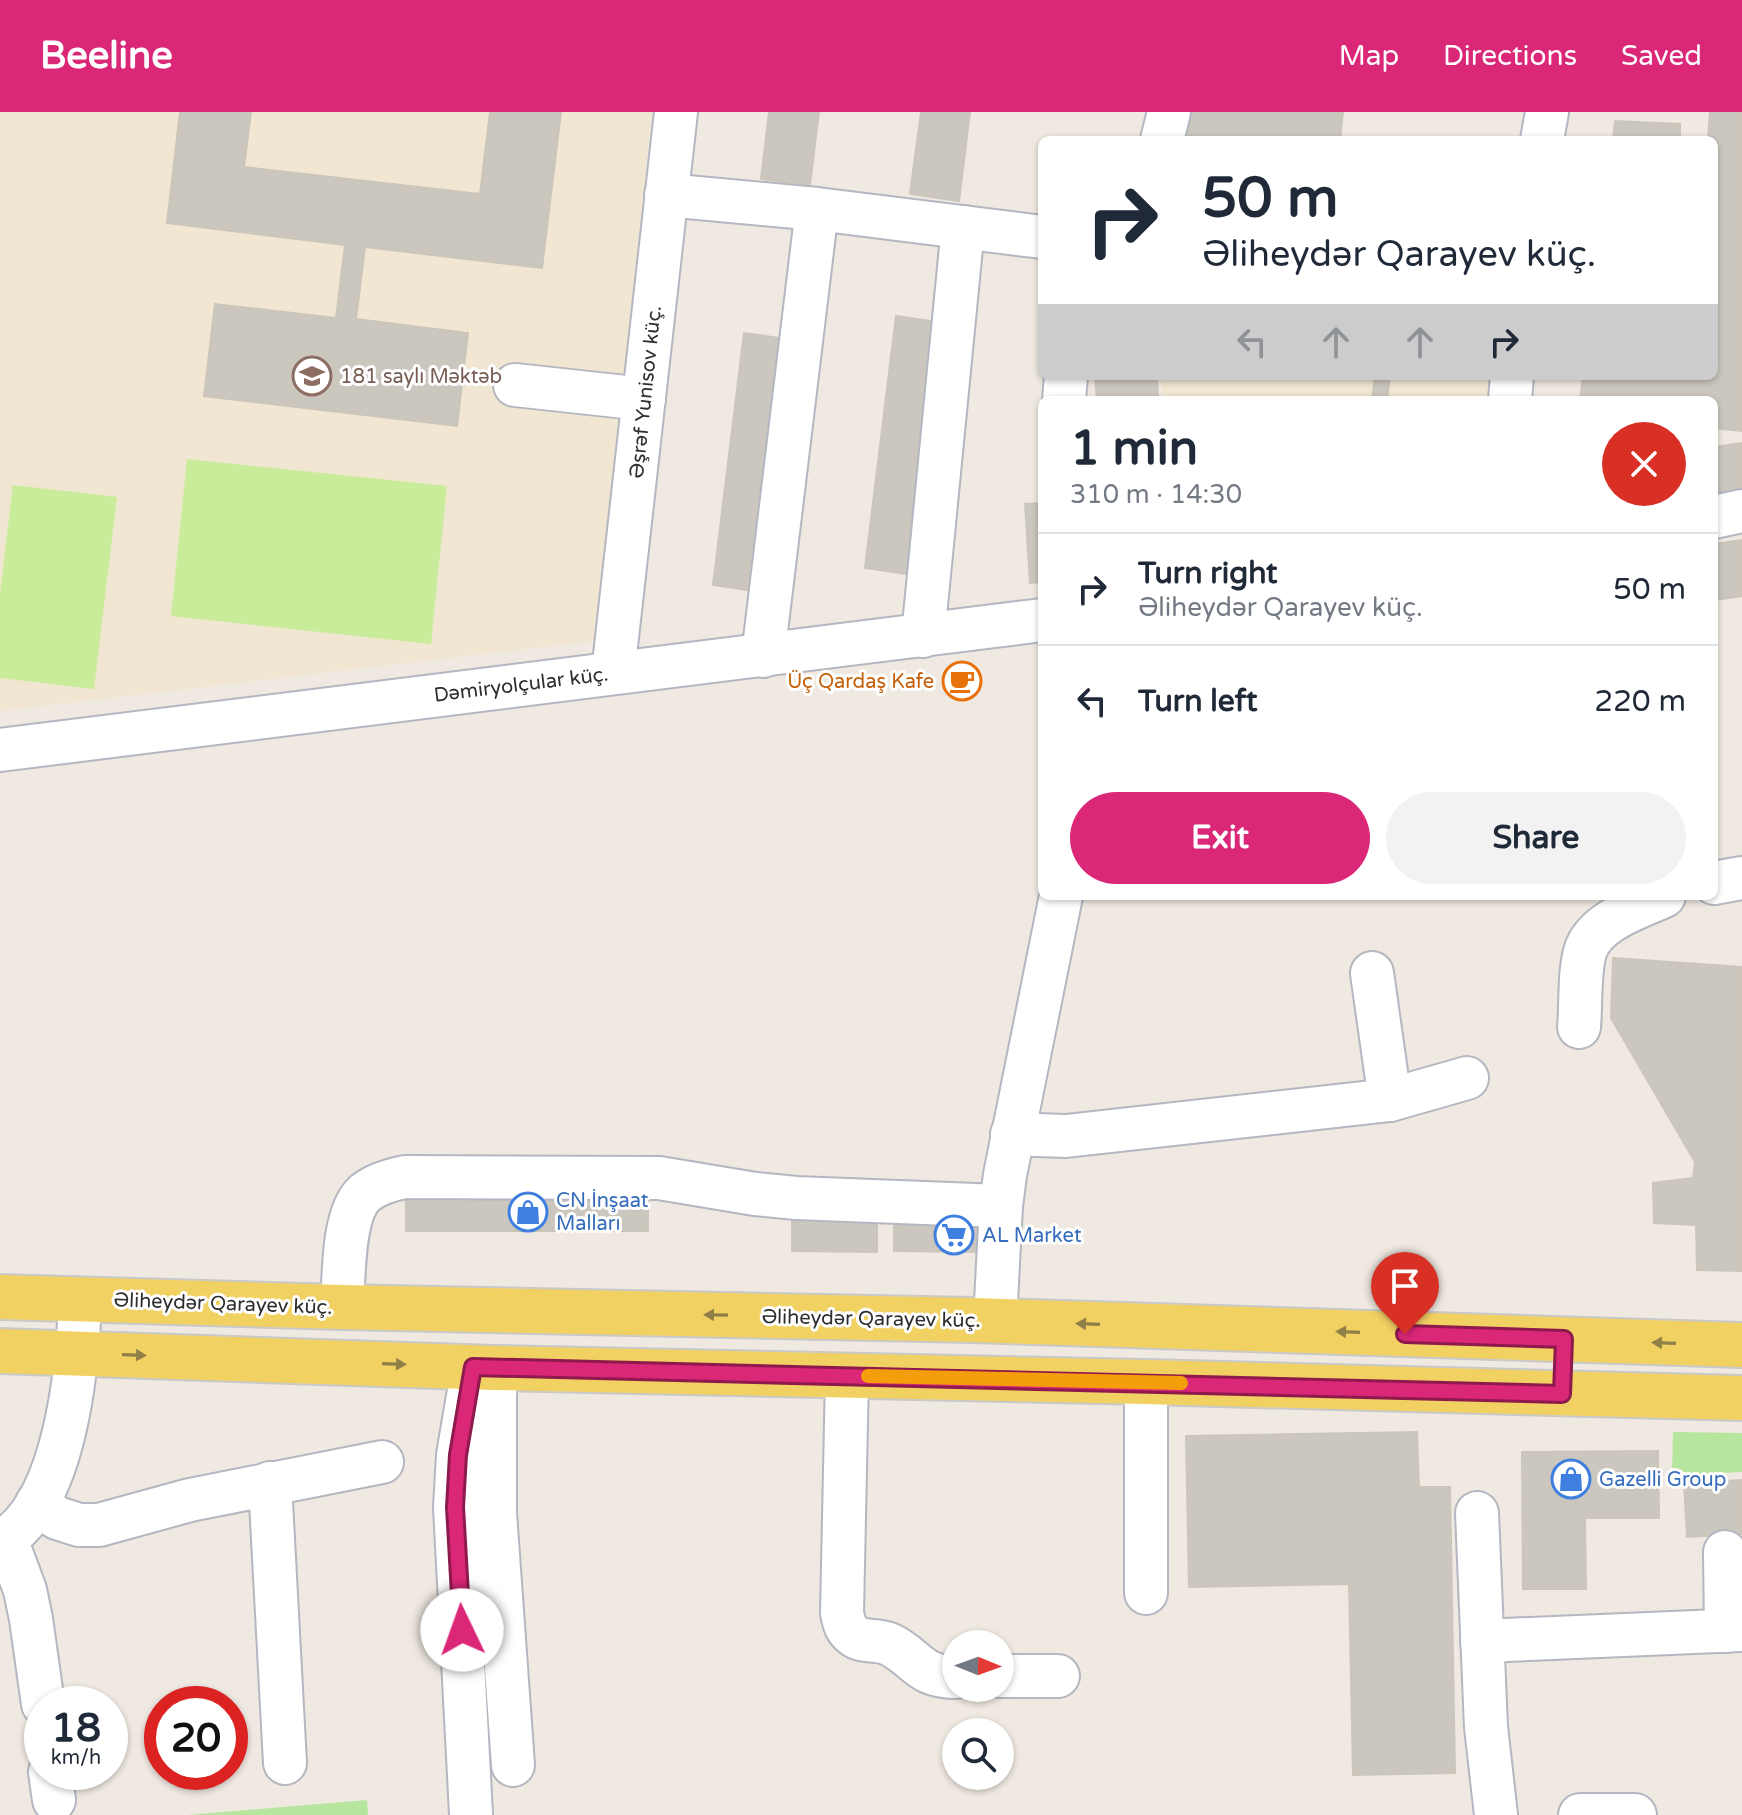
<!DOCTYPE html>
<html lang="en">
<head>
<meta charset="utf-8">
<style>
	body { margin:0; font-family:"Varela Round",sans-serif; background:#f2f2f3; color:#1f2937; height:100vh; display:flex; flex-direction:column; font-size:30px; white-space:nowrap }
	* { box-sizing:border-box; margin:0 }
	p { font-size:26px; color:#747a83 }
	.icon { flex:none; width:44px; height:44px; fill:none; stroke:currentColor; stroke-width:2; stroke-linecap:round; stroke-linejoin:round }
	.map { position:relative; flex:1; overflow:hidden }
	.details { position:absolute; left:1038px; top:284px; width:680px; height:504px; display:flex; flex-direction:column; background:#fff; border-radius:12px; box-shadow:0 2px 6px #0004 }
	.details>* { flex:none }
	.hud { position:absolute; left:1038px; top:24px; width:680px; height:244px; border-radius:12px; box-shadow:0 2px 6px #0004; background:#fff; color:#1f2937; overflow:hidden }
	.needle { width:52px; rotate:91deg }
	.fabs { position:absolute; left:942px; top:1518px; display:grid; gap:16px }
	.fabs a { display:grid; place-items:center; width:72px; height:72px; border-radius:50%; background:#fff; box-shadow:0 2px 6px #0004; font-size:40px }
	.speed { position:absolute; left:24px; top:1574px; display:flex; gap:16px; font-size:40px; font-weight:700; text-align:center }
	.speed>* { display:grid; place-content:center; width:104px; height:104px; border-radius:50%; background:#fff; box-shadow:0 2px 6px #0004; line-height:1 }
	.speed small { font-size:20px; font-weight:400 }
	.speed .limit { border:12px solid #d22; background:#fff; color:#111 }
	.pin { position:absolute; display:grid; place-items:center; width:68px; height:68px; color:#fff; margin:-82px -34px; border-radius:50% 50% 50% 0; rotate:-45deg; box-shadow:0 0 8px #0007 }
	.pin .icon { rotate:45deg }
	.me { position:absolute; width:88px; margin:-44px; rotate:357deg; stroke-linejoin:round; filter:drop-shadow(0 0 6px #0008) }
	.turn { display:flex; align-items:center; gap:28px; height:168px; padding:0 32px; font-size:36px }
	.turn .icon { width:104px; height:104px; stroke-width:2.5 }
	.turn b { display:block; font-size:56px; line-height:68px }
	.lanes { display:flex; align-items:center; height:76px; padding:0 32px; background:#0003; justify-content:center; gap:40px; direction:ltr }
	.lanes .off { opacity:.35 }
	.round { display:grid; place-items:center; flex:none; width:84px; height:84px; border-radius:42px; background:#f2f2f3 }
	.head { display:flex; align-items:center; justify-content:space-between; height:136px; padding:0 32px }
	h1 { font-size:48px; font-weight:700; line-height:60px }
	.primary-button { display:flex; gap:16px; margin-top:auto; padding:16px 32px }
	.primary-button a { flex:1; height:92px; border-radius:48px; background:#db2777; color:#fff; font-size:32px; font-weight:700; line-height:92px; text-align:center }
	.primary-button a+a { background:#f2f2f3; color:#1f2937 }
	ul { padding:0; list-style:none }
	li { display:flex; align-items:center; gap:24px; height:112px; padding:0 32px; border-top:2px solid #e0e1e3 }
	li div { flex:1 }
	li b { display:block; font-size:30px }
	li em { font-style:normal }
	header { display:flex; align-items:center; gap:48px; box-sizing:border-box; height:112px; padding:0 40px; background:#db2777; color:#fff }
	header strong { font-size:38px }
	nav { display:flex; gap:44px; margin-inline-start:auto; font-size:28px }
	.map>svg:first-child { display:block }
	.education { fill:#f0e6d1 }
	.green { fill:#b6e59e }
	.pitch { fill:#c9ec9a }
	.building { fill:#cbc7bf; stroke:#cbc5ba; stroke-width:2 }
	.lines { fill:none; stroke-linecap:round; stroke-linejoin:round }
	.minor-casing { stroke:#b4b7c1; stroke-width:46 }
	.major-casing { stroke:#c9c9c9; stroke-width:48 }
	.minor { stroke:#fff; stroke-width:42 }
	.major { stroke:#f2d163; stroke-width:44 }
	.oneway { fill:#908048 }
	.route-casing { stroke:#8e194d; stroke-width:20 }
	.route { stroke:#db2777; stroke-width:14 }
	.slow { stroke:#f59e0b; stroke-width:14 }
	.labels { text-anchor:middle; stroke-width:6; stroke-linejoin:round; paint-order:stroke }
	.education-label { font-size:20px; fill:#785e54; stroke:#fff; text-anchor:start }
	.street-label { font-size:20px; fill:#2e2e2e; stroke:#fff }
	.food-label { font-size:20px; fill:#c56008; stroke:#fff; text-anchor:end }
	.shop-label { font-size:20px; fill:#366cbe; stroke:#fff; text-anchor:start }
</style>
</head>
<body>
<header>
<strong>Beeline</strong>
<nav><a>Map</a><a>Directions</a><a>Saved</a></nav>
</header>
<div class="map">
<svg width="1742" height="1703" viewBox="0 0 1742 1703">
	<rect width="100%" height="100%" fill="#efe9e1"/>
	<g class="education">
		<path d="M 0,0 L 652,0 L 595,529 L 0,599 Z"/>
		<path d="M 1161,264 L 1490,264 L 1488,288 L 1163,288 Z"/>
	</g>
	<g class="green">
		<path d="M 1673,1320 L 1742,1321 L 1742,1360 L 1672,1363 Z"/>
		<path d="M 367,1688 L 368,1703 L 188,1703 Z"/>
	</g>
	<g class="pitch">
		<path d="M 187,347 L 447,374 L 431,532 L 171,504 Z"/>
		<path d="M 13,373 L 117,385 L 94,577 L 0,566 L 0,481 Z"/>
	</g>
	<g class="building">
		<path d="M 180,0 L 251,0 L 244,55 L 480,82 L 490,0 L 561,0 L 542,156 L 365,135 L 356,207 L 468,221 L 457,314 L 204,284 L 215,192 L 336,206 L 345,133 L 167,111 Z"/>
		<path d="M 769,0 L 819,0 L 810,73 L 761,67 Z"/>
		<path d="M 921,0 L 970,0 L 959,89 L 910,82 Z"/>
		<path d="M 1189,0 L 1343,0 L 1340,28 L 1185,28 Z"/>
		<path d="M 1710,0 L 1742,0 L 1742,319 L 1714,316 L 1714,288 L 1580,288 L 1583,264 L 1714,264 L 1714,28 L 1708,28 Z"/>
		<path d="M 1615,9 L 1680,12 L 1680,28 L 1613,28 Z"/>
		<path d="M 896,204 L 945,211 L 914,463 L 865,456 Z"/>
		<path d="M 744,221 L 793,228 L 761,480 L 713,473 Z"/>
		<path d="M 1095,264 L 1157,264 L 1158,288 L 1097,288 Z"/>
		<path d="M 1375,264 L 1390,264 L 1387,288 L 1372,288 Z"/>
		<path d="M 1742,331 L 1742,380 L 1714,384 L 1714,335 Z"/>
		<path d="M 1042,391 L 1042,470 L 1030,471 L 1025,392 Z"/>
		<path d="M 1742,428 L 1742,484 L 1714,488 L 1714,432 Z"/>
		<path d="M 1613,846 L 1742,855 L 1742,1159 L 1697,1158 L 1696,1113 L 1654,1111 L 1653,1071 L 1693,1066 L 1695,1050 L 1611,906 Z"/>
		<rect x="406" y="1080" width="242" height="39"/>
		<path d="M 792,1102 L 877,1103 L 877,1140 L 792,1139 Z"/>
		<path d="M 894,1102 L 980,1103 L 979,1140 L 894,1139 Z"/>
		<path d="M 1417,1320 L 1419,1375 L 1450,1375 L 1455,1661 L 1353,1663 L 1349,1472 L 1189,1475 L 1186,1324 Z"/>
		<path d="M 1658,1339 L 1659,1406 L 1585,1406 L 1586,1477 L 1523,1477 L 1522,1340 Z"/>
		<path d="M 1742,1368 L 1742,1422 L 1687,1425 L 1684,1371 Z"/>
	</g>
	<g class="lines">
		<defs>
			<g id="minor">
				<path d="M 1162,28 L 1169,0"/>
				<path d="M 1542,28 L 1547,0"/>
				<path d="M 666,83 L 817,97 L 1042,125"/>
				<path d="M 515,273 L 644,287"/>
				<path d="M 1064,288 L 1066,264"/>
				<path d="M 1510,288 L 1512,264"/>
				<path d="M 1714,405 L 1742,399"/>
				<path d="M 923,524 L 963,115"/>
				<path d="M 763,544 L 817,97"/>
				<path d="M 613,561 L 676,0"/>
				<path d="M 0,638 L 1042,508"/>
				<path d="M 1714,771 L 1742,766"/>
				<path d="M 1372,861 L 1390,988"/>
				<path d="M 1579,915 C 1581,893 1579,861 1585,840 C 1594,809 1638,796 1664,784"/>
				<path d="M 1012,1022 L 1066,1024 L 1390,988 L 1467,966"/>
				<path d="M 342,1195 C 344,1166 342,1101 365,1081 C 376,1072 390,1068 405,1065 L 659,1066 L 755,1082 L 796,1086 L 1001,1094"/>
				<path d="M 995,1209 L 1001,1094 L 1005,1063 L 1061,784"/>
				<path d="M 495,1256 L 495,1401 L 513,1653"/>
				<path d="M 847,1263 L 842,1501 C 844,1510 845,1517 853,1523 C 862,1531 878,1527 889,1532 C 918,1546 918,1565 956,1565"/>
				<path d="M 270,1371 L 285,1651"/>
				<path d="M 37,1391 L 57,1406 L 79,1413 L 99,1413 L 190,1388 L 382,1350"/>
				<path d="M 1477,1401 L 1486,1615 L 1496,1703"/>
				<path d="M 6,1427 L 25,1478 L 31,1507 L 43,1592"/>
				<path d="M 0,1430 C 66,1395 78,1253 80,1187"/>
				<path d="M 1725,1440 L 1726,1519"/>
				<path d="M 1146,1481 L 1146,1270"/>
				<path d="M 1482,1529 L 1742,1518"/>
				<path d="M 1000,1564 L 1058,1564"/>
				<path d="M 50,1660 L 54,1688"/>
				<path d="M 471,1702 L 455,1395 L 458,1343 L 473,1255"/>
				<path d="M 1580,1703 L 1635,1703"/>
			</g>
			<g id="major">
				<path d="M 0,1185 L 342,1195 L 973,1208 L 1742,1233"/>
				<path d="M 0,1239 L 495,1256 L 1146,1270 L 1742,1286"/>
			</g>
		</defs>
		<use href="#minor" class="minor-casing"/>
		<use href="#major" class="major-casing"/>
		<use href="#minor" class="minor"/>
		<use href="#major" class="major"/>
	</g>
	<defs><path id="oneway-solid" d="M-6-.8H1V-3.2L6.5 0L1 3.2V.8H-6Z" transform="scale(2)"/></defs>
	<g class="oneway">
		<use href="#oneway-solid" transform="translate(716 1203) rotate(-179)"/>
		<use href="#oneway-solid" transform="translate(1088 1212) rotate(-178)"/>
		<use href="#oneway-solid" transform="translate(1348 1220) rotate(-178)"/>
		<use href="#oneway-solid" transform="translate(1664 1231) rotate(-178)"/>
		<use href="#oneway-solid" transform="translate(134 1243) rotate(2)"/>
		<use href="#oneway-solid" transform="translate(394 1252) rotate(2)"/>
	</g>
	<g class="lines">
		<defs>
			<path id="route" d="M 462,1518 L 455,1395 L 458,1343 L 473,1255 L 1562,1282 L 1564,1227 L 1405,1222"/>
		</defs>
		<use href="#route" class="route-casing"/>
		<use href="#route" class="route"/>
		<path class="slow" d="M 868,1264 L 1181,1271"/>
	</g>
	<defs>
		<symbol id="school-ring" viewBox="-11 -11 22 22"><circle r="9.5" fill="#fff" stroke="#8d6e63" stroke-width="1.5"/><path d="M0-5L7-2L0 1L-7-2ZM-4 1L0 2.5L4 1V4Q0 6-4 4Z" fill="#8d6e63"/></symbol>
		<symbol id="cafe-ring" viewBox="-11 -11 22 22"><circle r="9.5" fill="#fff" stroke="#e8710a" stroke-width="1.5"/><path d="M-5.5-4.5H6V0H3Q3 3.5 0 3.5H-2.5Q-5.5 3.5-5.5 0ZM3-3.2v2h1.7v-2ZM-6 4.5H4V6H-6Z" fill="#e8710a"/></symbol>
		<symbol id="shop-ring" viewBox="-11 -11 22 22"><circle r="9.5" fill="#fff" stroke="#3f7fe0" stroke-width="1.5"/><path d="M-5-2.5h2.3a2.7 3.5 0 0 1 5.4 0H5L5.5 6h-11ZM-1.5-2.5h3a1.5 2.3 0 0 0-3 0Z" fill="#3f7fe0"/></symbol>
		<symbol id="supermarket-ring" viewBox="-11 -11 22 22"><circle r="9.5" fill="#fff" stroke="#3f7fe0" stroke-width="1.5"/><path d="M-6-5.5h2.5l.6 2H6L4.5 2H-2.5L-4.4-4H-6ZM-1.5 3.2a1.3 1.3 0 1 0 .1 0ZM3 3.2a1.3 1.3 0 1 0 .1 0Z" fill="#3f7fe0"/></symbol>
	</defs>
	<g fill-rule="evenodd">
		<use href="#school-ring" x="290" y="242" width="44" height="44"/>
		<use href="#cafe-ring" x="940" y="547" width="44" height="44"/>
		<use href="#shop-ring" x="506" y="1078" width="44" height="44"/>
		<use href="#supermarket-ring" x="932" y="1101" width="44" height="44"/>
		<use href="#shop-ring" x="1549" y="1345" width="44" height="44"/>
	</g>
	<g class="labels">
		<g class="education-label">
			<text x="340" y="271">181 saylı Məktəb</text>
		</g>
		<g class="street-label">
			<text transform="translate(645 280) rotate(-84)" y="7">Əşrəf Yunisov küç.</text>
			<text transform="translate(521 572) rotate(-7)" y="7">Dəmiryolçular küç.</text>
			<text transform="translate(223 1191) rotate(2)" y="7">Əliheydər Qarayev küç.</text>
			<text transform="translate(871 1206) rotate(1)" y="7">Əliheydər Qarayev küç.</text>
		</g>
		<g class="food-label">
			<text x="934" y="576">Üç Qardaş Kafe</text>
		</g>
		<g class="shop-label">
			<text x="556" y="1095">CN İnşaat<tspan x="556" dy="23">Malları</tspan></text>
			<text x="982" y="1130">AL Market</text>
			<text x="1599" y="1374">Gazelli Group</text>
		</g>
	</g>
</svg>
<div class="fabs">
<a><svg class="needle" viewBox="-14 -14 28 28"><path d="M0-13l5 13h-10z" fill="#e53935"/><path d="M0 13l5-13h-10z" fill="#747a83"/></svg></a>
<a><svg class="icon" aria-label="search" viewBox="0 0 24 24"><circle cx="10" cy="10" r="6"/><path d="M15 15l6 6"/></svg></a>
</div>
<div class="speed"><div>18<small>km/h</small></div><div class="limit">20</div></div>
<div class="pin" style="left:1405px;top:1222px;background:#d93025"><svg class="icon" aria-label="arrive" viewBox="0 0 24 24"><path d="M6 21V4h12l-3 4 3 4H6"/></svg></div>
<svg class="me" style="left:462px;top:1518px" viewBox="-20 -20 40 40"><circle r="19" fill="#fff"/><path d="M0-13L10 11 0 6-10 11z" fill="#db2777"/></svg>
<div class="hud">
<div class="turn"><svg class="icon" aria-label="right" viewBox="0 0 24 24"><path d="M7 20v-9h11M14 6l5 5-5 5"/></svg><div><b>50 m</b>Əliheydər Qarayev küç.</div></div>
<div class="lanes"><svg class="icon off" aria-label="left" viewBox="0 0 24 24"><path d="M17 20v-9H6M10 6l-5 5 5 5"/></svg><svg class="icon off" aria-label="ahead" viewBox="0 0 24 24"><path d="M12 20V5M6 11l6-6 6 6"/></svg><svg class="icon off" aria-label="ahead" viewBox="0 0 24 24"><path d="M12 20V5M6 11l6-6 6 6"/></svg><svg class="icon" aria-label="right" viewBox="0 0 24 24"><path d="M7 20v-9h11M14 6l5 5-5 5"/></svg></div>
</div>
<section class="details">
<div class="head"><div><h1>1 min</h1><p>310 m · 14:30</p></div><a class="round" style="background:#d93025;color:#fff"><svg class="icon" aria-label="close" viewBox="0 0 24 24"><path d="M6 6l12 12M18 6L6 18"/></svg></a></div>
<ul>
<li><svg class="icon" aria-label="right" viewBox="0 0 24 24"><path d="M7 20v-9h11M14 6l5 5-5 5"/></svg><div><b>Turn right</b><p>Əliheydər Qarayev küç.</p></div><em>50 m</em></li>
<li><svg class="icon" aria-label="left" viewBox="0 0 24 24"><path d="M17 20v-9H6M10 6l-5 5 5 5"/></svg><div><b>Turn left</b></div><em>220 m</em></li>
</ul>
<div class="primary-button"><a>Exit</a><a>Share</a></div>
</section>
</div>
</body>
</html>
